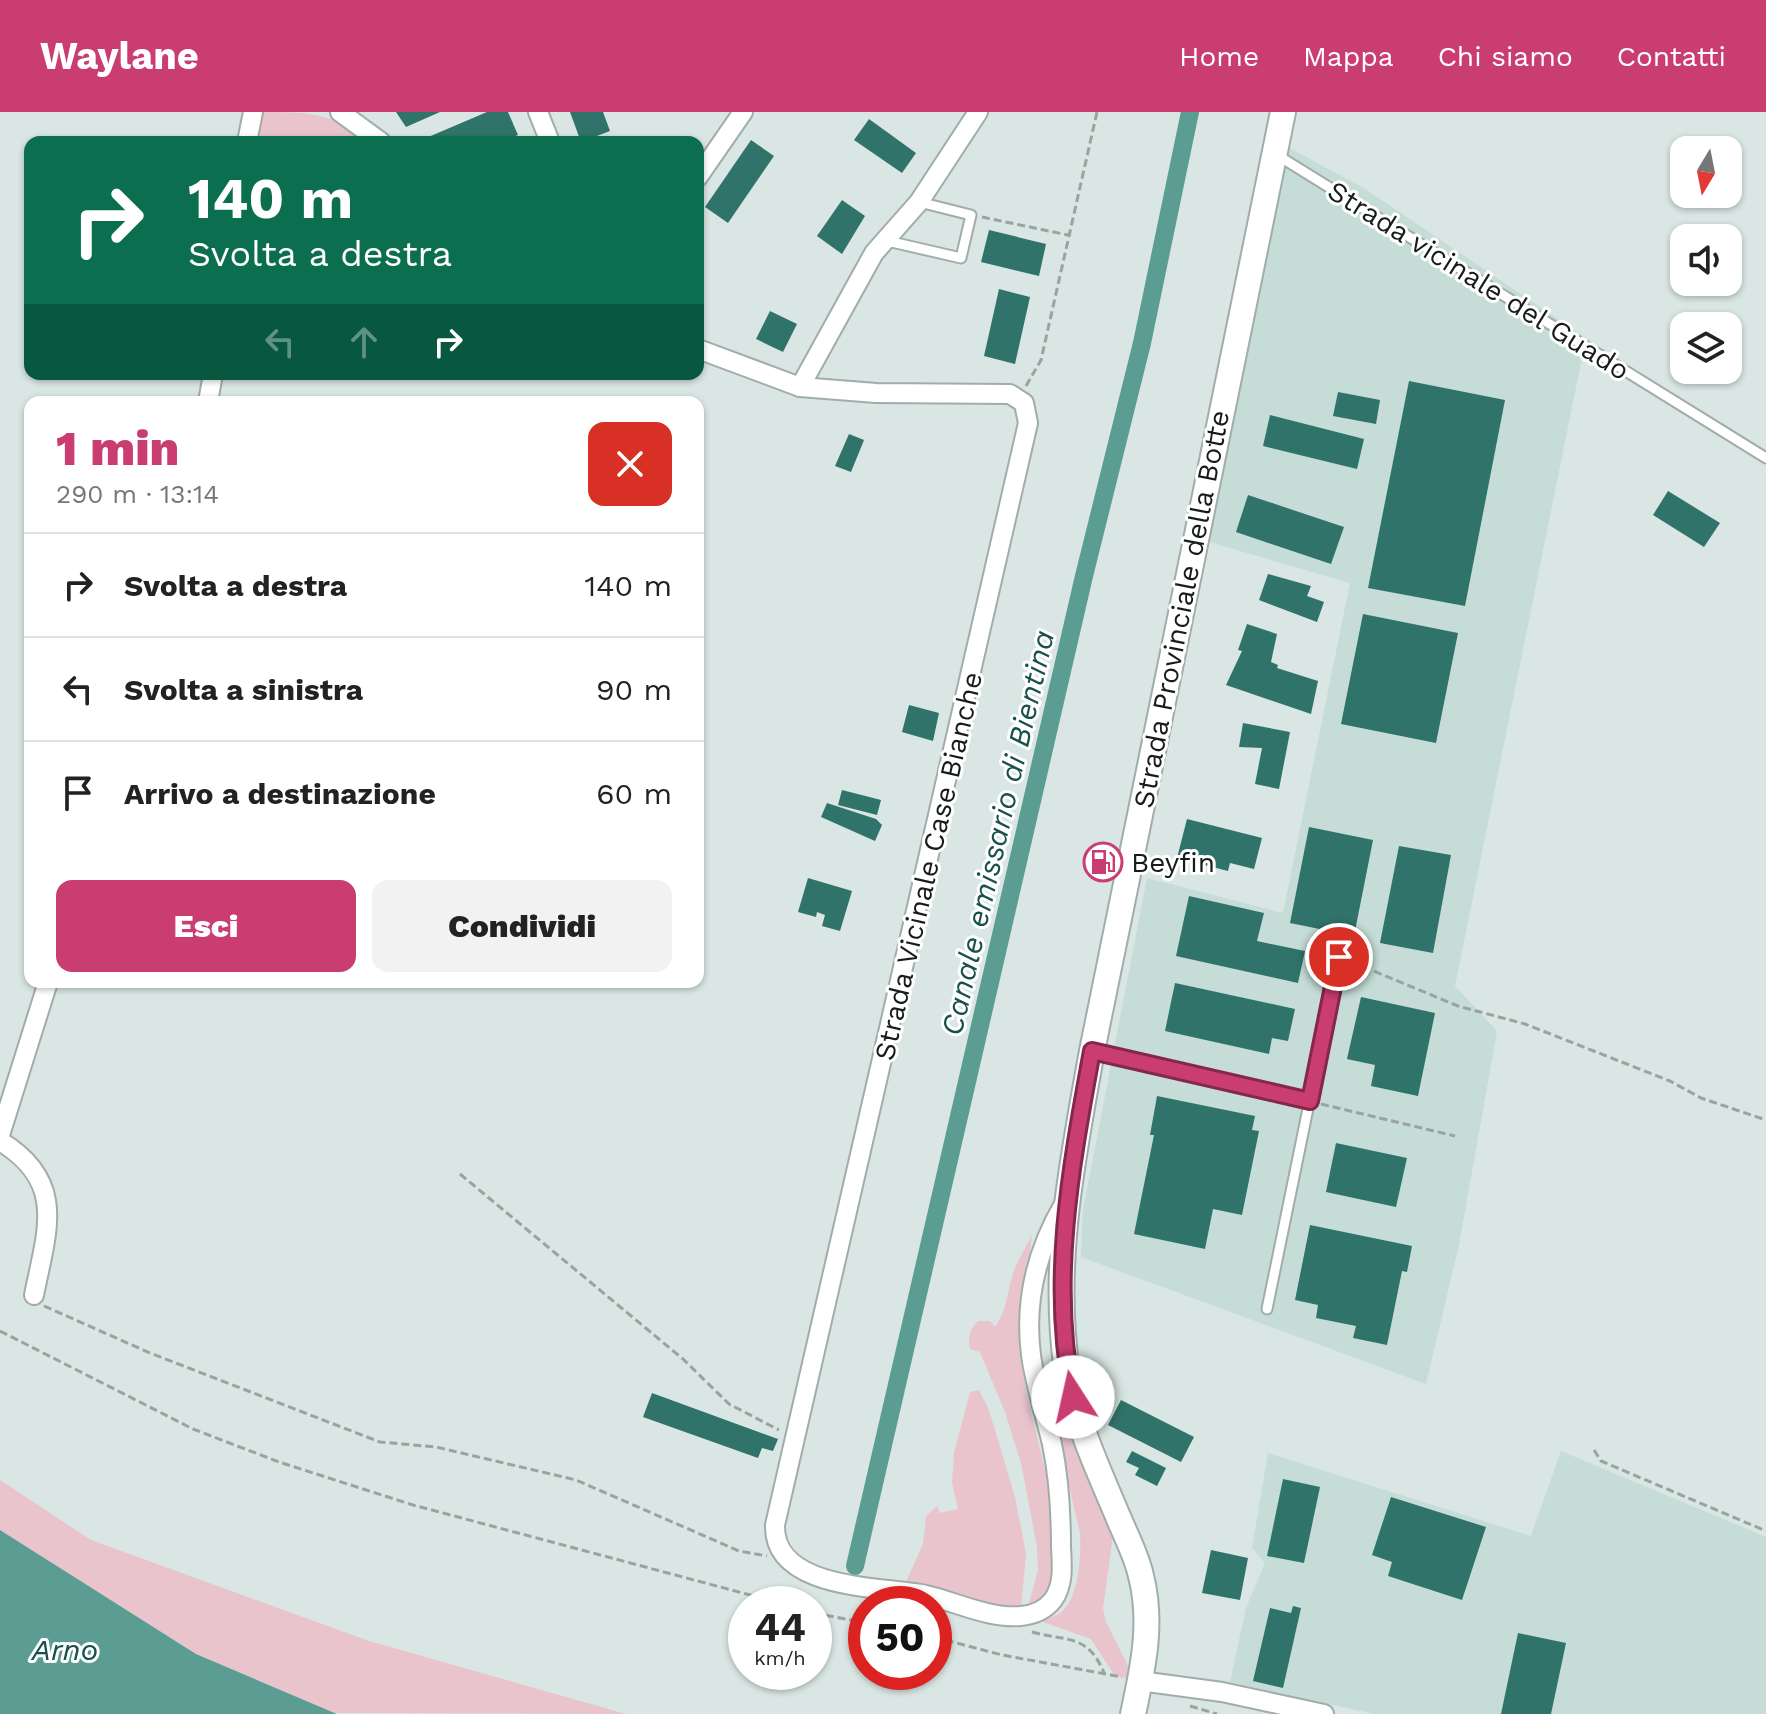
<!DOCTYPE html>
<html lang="it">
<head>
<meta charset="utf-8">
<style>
	body { margin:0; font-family:"Work Sans",sans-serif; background:#f2f2f2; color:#222; height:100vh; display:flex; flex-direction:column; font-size:30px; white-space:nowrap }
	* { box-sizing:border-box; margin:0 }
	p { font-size:26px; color:#767676 }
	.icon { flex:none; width:44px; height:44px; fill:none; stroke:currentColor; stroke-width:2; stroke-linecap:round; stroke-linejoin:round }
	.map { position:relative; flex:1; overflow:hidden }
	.panel { position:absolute; left:24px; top:284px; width:680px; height:592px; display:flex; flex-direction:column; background:#fff; border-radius:16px; box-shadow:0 2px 6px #0004 }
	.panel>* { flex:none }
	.top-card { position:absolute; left:24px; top:24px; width:680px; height:244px; border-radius:16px; box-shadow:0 2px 6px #0004; background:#0b6e4f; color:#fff; overflow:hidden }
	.needle { width:52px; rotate:190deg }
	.fabs { position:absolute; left:1670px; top:24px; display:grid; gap:16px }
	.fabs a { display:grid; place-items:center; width:72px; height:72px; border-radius:16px; background:#fff; box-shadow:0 2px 6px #0004; font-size:40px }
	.speed { position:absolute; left:728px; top:1474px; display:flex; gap:16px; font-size:40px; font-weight:700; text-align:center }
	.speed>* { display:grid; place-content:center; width:104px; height:104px; border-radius:50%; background:#fff; box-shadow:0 2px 6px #0004; line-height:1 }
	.speed small { font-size:20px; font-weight:400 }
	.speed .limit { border:12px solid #d22; background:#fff; color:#111 }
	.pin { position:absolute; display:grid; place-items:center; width:68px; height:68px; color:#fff; margin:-34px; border:4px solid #fff; border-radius:50%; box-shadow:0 2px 8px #0007 }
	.me { position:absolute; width:88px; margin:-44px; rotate:350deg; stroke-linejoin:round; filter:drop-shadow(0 0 6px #0008) }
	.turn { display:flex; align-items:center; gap:28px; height:168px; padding:0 32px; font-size:36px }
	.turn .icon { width:104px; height:104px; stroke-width:2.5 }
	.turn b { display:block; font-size:56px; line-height:68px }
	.lanes { display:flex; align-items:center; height:76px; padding:0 32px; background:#0003; justify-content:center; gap:40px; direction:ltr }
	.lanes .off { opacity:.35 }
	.round { display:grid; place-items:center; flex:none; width:84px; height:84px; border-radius:16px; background:#f2f2f2 }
	.summary { display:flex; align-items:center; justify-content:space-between; height:136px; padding:0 32px }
	h1 { font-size:48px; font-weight:800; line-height:60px; color:#c93d71 }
	.primary-button { display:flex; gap:16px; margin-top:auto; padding:16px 32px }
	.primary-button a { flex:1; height:92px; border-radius:16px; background:#c93d71; color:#fff; font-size:32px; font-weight:800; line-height:92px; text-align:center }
	.primary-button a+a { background:#f2f2f2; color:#222 }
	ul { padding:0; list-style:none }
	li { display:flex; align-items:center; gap:24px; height:104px; padding:0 32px; border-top:2px solid #e0e0e0 }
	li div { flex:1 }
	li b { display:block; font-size:30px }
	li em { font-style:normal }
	header { display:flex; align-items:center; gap:48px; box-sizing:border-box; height:112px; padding:0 40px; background:#c93d71; color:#fff }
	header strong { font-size:38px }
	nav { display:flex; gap:44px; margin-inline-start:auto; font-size:28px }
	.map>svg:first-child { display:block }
	.built { fill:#c5dcd7 }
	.green { fill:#e9c4cd }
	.water { fill:#5b9d93 }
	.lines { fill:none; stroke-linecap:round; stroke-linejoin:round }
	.canal { stroke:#5b9d93; stroke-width:18 }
	.building { fill:#30736a }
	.service-casing { stroke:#a0adaa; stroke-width:13 }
	.minor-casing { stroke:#a0adaa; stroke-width:22 }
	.secondary-casing { stroke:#a0adaa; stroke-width:28 }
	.path { stroke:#99a3a0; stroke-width:3; stroke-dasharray:8 4; stroke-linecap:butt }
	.service { stroke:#fff; stroke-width:9 }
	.minor { stroke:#fff; stroke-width:18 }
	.secondary { stroke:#fff; stroke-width:24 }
	.route-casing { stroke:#832849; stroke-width:20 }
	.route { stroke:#c93d71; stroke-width:14 }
	.labels { text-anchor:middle; stroke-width:6; stroke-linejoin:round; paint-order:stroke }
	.street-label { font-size:28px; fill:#171b1a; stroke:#fff }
	.poi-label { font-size:28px; fill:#171b1a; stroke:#fff; text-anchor:start }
	.water-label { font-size:30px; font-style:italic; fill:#175149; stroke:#fff }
</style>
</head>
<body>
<header>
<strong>Waylane</strong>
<nav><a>Home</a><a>Mappa</a><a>Chi siamo</a><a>Contatti</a></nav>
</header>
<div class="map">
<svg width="1766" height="1602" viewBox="0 0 1766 1602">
	<rect width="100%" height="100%" fill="#d9e6e3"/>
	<g class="built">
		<path d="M 1288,35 L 1365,77 L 1586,226 L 1455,874 L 1497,919 L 1459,1133 L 1426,1272 L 1081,1145 L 1083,1098 L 1147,766 L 1283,801 L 1350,471 L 1206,429 Z"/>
		<path d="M 1561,1339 L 1766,1425 L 1766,1602 L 1375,1602 L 1230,1570 L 1246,1496 L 1265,1451 L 1252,1436 L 1268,1341 L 1531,1424 Z"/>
	</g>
	<g class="green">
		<path d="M 263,0 C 298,0 330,0 357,21 L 349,30 L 258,30 Z"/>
		<path d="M 1032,1123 C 1028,1161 1016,1202 1020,1240 C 1028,1321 1071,1401 1050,1484 L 1027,1498 L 1038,1458 L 1037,1435 L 1021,1351 L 1005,1300 L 980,1240 L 970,1237 C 968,1225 969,1218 978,1209 L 990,1209 L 995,1215 C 1008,1197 1007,1179 1014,1159 C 1018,1147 1026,1135 1032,1123 Z"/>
		<path d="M 979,1278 L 989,1298 L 1015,1385 L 1026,1442 L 1021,1498 L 1005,1499 L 904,1474 L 923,1432 L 926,1404 L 937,1394 L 940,1401 L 958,1397 L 952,1370 L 954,1341 L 970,1280 Z"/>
		<path d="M 1054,1279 L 1114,1417 L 1103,1496 L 1106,1510 L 1129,1556 L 1127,1566 L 1115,1564 L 1091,1527 L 1040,1509 C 1046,1507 1054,1505 1059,1502 C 1080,1487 1081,1443 1080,1421 L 1050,1293 L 1050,1282 Z"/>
		<path d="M 0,1368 L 91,1428 L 369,1529 L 626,1602 L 335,1601 L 196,1542 L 0,1418 Z"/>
	</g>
	<path class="water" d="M 0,1418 L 196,1542 L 337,1602 L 0,1602 Z"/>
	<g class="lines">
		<path class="canal" d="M 855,1454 L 1084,464 L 1142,231 L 1190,0"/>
	</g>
	<g class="building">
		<path d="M 396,0 L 440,0 L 406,15 Z"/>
		<path d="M 487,0 L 508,0 L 518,23 L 501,30 L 428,30 L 426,26 Z"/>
		<path d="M 570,0 L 603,0 L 610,19 L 581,30 Z"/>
		<path d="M 869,7 L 916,41 L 902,61 L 854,28 Z"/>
		<path d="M 751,28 L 774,44 L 728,111 L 705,95 Z"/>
		<path d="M 842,88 L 865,104 L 842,142 L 817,124 Z"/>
		<path d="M 989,118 L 1046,132 L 1039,164 L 981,150 Z"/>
		<path d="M 999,177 L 1030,185 L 1015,252 L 984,244 Z"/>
		<path d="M 770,199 L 797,212 L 783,240 L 756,227 Z"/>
		<path d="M 1409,269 L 1505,288 L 1465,494 L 1368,476 Z"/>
		<path d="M 1338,280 L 1380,288 L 1376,312 L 1333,304 Z"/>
		<path d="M 1270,303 L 1364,327 L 1357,357 L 1263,334 Z"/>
		<path d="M 849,322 L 864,328 L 851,360 L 835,354 Z"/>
		<path d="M 1668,379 L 1720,411 L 1704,435 L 1653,403 Z"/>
		<path d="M 1248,383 L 1344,415 L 1331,452 L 1236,420 Z"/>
		<path d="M 1268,462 L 1311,474 L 1307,484 L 1324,490 L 1317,510 L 1259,488 Z"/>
		<path d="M 1363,502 L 1458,521 L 1436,631 L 1341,612 Z"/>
		<path d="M 1247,512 L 1277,522 L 1271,550 L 1278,553 L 1277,556 L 1318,569 L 1311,602 L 1226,573 L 1242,539 L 1238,538 Z"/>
		<path d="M 909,593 L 939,601 L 933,629 L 902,620 Z"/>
		<path d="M 1243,611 L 1290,620 L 1279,677 L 1255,672 L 1262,636 L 1239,635 Z"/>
		<path d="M 842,678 L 881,688 L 877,703 L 838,693 Z"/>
		<path d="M 827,691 L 876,707 L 882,713 L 875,729 L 821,705 Z"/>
		<path d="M 1187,707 L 1262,726 L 1254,757 L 1230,751 L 1228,759 L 1177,746 Z"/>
		<path d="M 1309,715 L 1373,728 L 1354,824 L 1290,811 Z"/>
		<path d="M 1399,734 L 1451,743 L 1433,841 L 1380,831 Z"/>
		<path d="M 1104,743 L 1118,745 L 1115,762 L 1101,760 Z"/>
		<path d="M 808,766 L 852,779 L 840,819 L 822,814 L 825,803 L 817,800 L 816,805 L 798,800 Z"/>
		<path d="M 1189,784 L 1264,801 L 1257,829 L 1305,839 L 1298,871 L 1176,844 Z"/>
		<path d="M 1175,871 L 1295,897 L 1288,929 L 1272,926 L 1269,942 L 1165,919 Z"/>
		<path d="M 1361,885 L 1435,901 L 1418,984 L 1371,974 L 1375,953 L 1347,947 Z"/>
		<path d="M 1157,984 L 1255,1004 L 1252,1018 L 1259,1019 L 1242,1103 L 1213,1097 L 1205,1137 L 1134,1122 L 1154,1023 L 1150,1023 Z"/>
		<path d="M 1336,1031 L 1407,1046 L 1396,1095 L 1326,1080 Z"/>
		<path d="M 1310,1113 L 1412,1134 L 1407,1160 L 1402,1159 L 1387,1233 L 1353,1226 L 1356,1214 L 1316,1206 L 1318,1193 L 1295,1188 Z"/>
		<path d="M 652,1281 L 778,1327 L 773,1339 L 762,1336 L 758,1346 L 643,1305 Z"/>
		<path d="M 1121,1288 L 1194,1325 L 1181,1350 L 1108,1313 Z"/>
		<path d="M 1132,1339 L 1166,1356 L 1157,1374 L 1135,1363 L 1139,1356 L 1126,1350 Z"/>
		<path d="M 1283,1367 L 1320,1375 L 1304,1451 L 1267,1444 Z"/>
		<path d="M 1391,1385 L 1486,1415 L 1462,1488 L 1388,1464 L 1392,1450 L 1372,1443 Z"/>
		<path d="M 1211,1438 L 1248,1446 L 1240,1488 L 1202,1481 Z"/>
		<path d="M 1293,1494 L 1301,1496 L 1283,1576 L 1253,1569 L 1270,1496 L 1291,1501 Z"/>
		<path d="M 1518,1521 L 1566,1531 L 1551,1602 L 1501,1602 Z"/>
	</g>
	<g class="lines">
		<defs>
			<g id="service">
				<path d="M 1277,43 L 1766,346"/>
				<path d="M 883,128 L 961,146 L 971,103 L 919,90"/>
				<path d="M 1092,939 L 1310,989"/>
				<path d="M 1267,1197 L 1339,845"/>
			</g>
			<g id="minor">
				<path d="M 340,0 L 381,30"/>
				<path d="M 538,0 L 550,30"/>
				<path d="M 247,30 L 253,0"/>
				<path d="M 698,65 L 743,0"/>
				<path d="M 698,237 L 800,275 L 876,281 L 1010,282 L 1024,291 L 1028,311 L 775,1413 C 773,1479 883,1474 926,1483 C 956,1490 990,1507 1021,1504 C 1033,1503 1045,1498 1053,1488 C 1064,1472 1062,1454 1061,1435 C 1061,1400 1059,1366 1052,1332 C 1045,1302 1035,1273 1031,1243 C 1024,1188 1037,1138 1064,1092"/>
				<path d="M 800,275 L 874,141 L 919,90 L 978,0"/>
				<path d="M 208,290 L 213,262"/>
				<path d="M 0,1023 L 48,870"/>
				<path d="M 0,1029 C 67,1070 47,1118 34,1183"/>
				<path d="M 1140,1569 L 1222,1580 L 1324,1602"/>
			</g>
			<path id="secondary" d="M 1133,1602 C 1143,1556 1153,1511 1141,1464 C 1137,1445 1127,1426 1119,1407 C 1099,1359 1076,1311 1067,1259 C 1051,1151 1073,1045 1092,939 L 1283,0"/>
		</defs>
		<use href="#service" class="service-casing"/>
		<use href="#minor" class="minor-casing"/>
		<use href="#secondary" class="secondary-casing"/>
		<g class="path">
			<path d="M 982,105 L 1068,123"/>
			<path d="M 1026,274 L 1041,248 L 1097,0"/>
			<path d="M 1352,850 L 1458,894 L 1525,912 L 1670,969 L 1701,986 L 1766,1008"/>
			<path d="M 1321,992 L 1455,1024"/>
			<path d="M 460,1062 L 683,1247 L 729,1292 L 779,1318"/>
			<path d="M 44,1194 L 150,1241 L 380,1330 L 436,1335 L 576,1368 L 739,1439 L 767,1444"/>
			<path d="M 0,1219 L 193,1317 L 279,1350 L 413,1393 L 784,1492"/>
			<path d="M 1594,1338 L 1601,1349 L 1766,1419"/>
			<path d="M 814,1501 L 866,1511"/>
			<path d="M 1032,1520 C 1068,1530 1088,1521 1105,1563"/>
			<path d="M 934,1525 L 1002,1543 L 1122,1565"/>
			<path d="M 1190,1594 L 1217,1602"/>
		</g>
		<use href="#service" class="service"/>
		<use href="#minor" class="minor"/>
		<use href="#secondary" class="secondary"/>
	</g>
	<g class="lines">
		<defs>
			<path id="route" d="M 1073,1285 C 1049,1169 1071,1054 1092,939 L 1310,989 L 1339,845"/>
		</defs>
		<use href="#route" class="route-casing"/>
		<use href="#route" class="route"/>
	</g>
	<defs>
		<symbol id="fuel-ring" viewBox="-11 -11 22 22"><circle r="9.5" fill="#fff" stroke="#c93d71" stroke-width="1.5"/><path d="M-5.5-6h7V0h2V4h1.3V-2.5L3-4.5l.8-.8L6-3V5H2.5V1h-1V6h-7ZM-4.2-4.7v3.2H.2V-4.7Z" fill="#c93d71"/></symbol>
	</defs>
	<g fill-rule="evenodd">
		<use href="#fuel-ring" x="1081" y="728" width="44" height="44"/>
	</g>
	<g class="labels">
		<g class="street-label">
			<text transform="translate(1479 168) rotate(32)" y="10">Strada vicinale del Guado</text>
			<text transform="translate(1181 497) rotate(-79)" y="10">Strada Provinciale della Botte</text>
			<text transform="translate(928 754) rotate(-77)" y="10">Strada Vicinale Case Bianche</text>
		</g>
		<g class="poi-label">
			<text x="1131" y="760">Beyfin</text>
		</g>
		<g class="water-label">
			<text transform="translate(998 721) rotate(-77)" y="10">Canale emissario di Bientina</text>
			<text x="65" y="1548">Arno</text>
		</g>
	</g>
</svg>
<div class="fabs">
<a><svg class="needle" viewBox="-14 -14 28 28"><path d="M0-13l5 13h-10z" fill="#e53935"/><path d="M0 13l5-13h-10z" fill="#767676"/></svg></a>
<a><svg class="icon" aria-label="sound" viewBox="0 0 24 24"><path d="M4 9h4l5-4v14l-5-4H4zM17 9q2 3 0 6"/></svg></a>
<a><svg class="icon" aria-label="layers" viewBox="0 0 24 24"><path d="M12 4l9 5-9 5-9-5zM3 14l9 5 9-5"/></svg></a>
</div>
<div class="speed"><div>44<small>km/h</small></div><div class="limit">50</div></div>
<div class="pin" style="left:1339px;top:845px;background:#d93025"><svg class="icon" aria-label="arrive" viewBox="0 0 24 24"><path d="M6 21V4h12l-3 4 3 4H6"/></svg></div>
<svg class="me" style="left:1073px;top:1285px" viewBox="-20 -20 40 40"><circle r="19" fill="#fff"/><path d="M0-13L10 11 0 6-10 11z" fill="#c93d71"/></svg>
<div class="top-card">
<div class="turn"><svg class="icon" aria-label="right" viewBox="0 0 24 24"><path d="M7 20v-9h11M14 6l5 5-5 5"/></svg><div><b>140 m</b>Svolta a destra</div></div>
<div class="lanes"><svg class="icon off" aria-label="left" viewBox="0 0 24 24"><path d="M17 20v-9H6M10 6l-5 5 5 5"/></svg><svg class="icon off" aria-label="ahead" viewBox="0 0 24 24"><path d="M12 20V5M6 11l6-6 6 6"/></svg><svg class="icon" aria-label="right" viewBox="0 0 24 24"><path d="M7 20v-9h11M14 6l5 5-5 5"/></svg></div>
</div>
<section class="panel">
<div class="summary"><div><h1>1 min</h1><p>290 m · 13:14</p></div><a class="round" style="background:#d93025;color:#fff"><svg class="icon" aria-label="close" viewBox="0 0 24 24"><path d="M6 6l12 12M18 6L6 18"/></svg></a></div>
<ul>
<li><svg class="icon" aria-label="right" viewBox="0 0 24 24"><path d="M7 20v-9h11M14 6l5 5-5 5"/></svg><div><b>Svolta a destra</b></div><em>140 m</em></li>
<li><svg class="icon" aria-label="left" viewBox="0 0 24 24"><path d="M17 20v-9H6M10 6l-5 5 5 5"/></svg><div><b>Svolta a sinistra</b></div><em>90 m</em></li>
<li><svg class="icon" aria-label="arrive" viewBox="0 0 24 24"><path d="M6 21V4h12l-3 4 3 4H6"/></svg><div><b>Arrivo a destinazione</b></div><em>60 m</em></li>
</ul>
<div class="primary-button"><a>Esci</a><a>Condividi</a></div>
</section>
</div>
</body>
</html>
